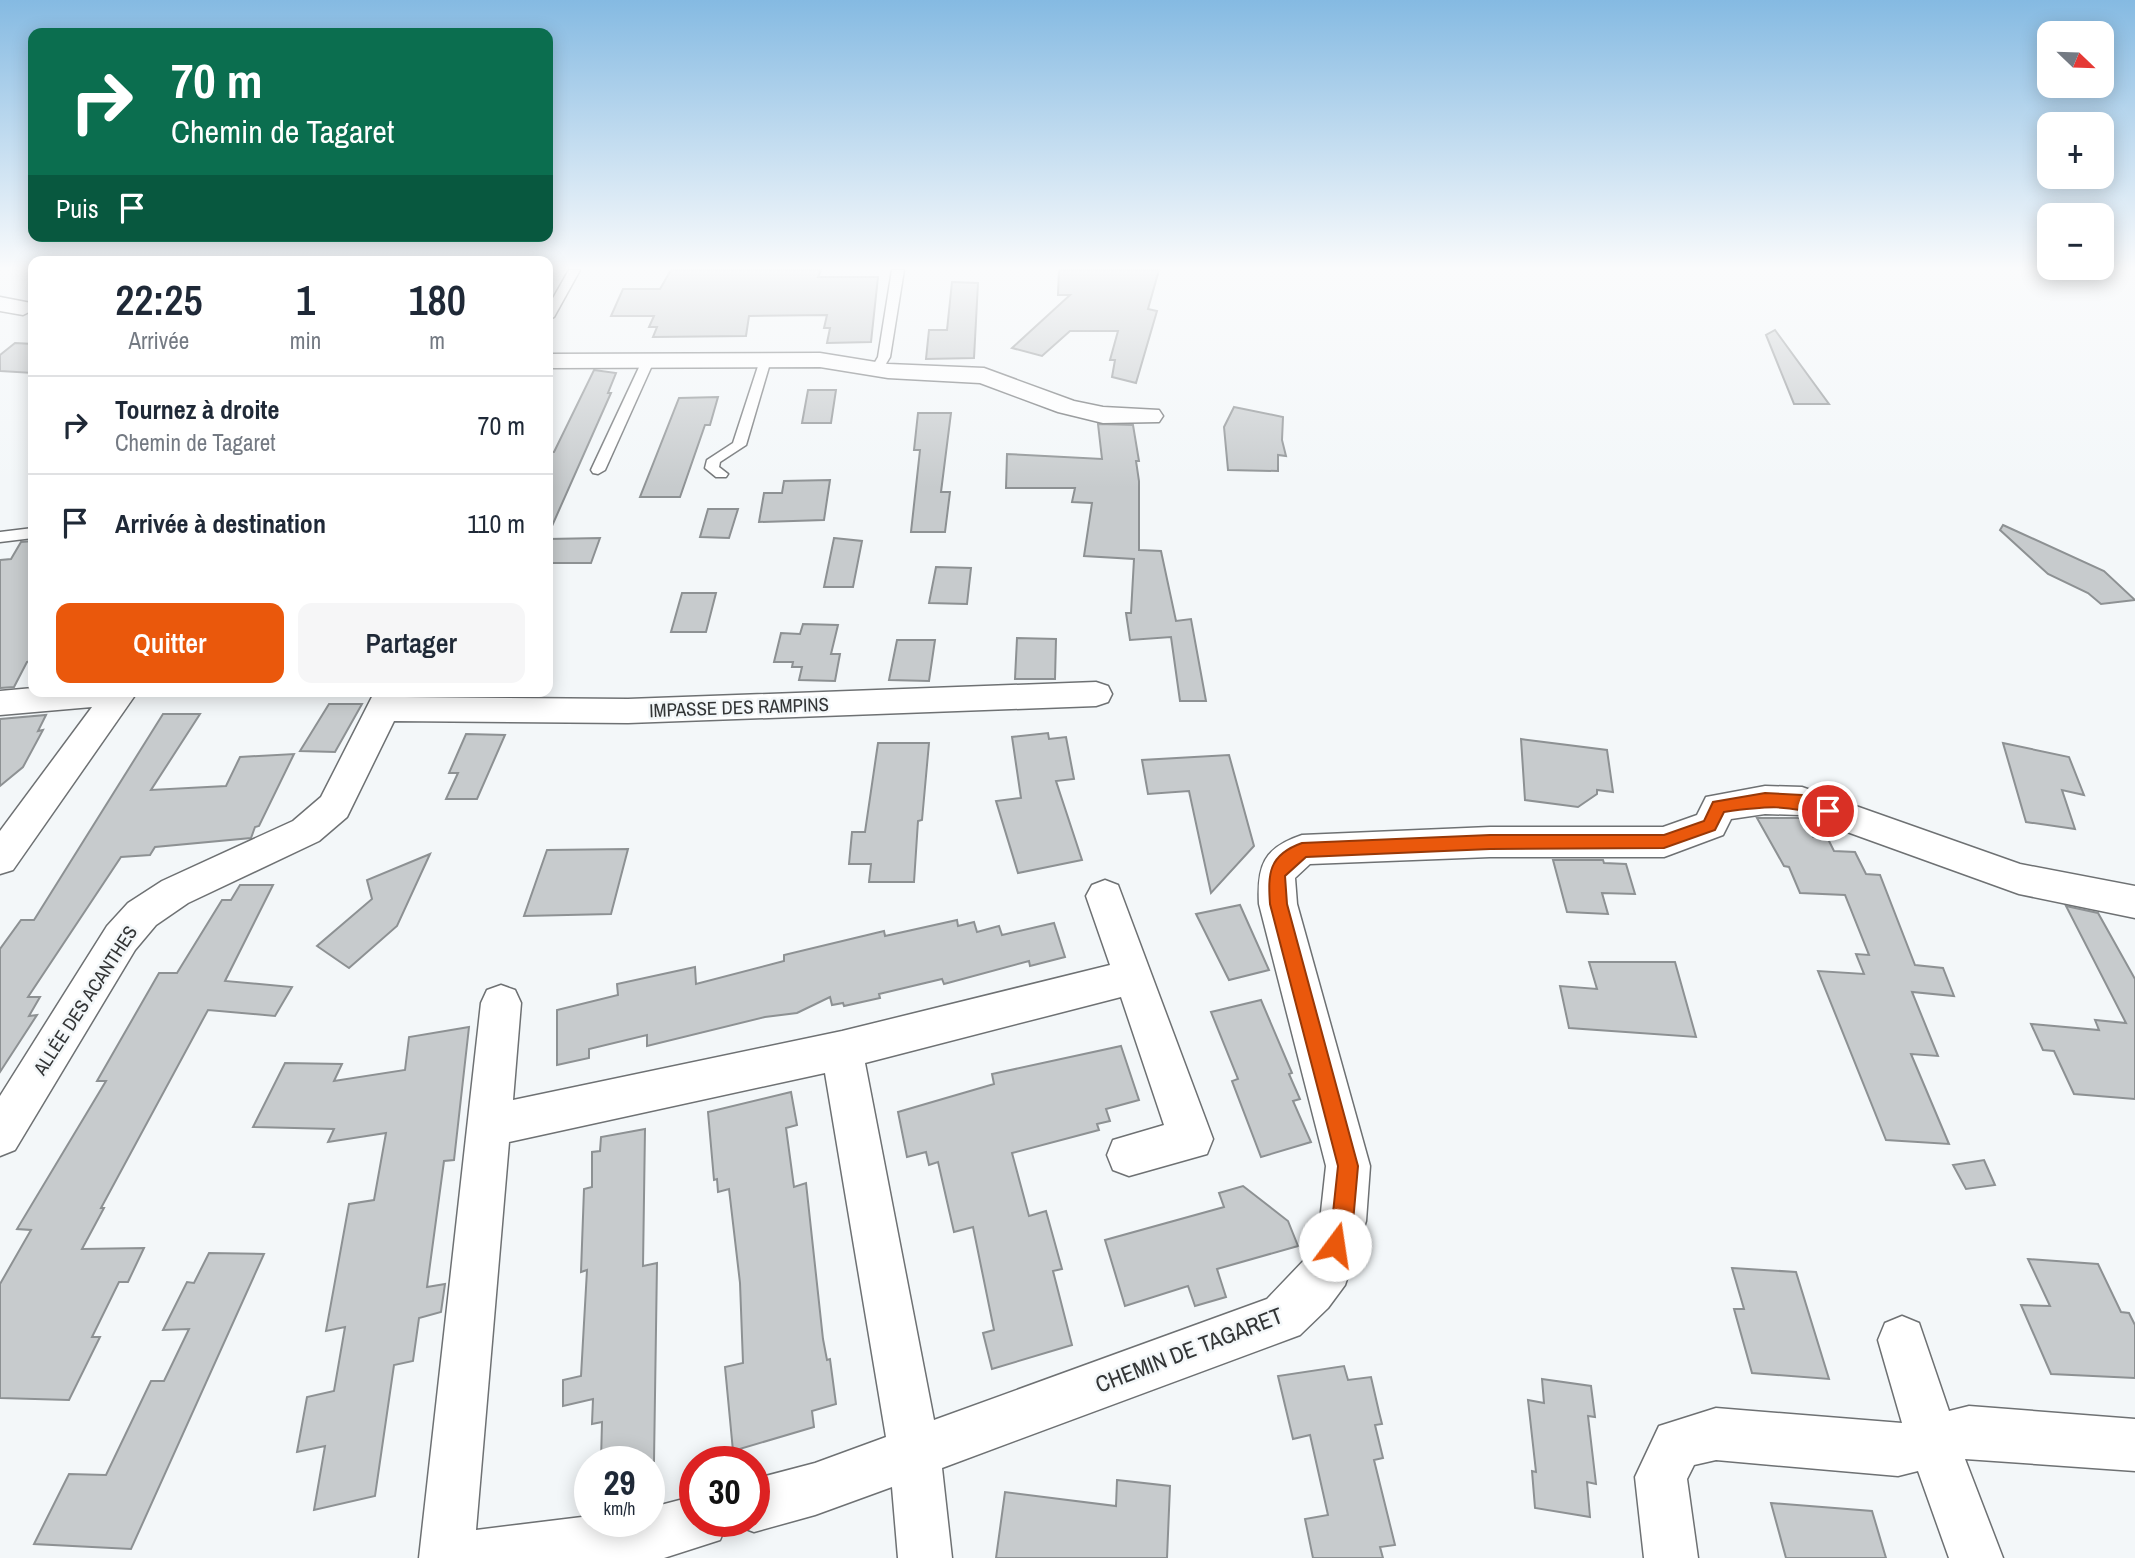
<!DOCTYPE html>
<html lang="fr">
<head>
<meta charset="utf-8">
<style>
	body { margin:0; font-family:"Archivo Narrow",sans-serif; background:#f6f6f7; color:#1f2937; height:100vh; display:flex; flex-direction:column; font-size:26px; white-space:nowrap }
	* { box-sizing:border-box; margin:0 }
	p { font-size:23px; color:#747a83 }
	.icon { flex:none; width:38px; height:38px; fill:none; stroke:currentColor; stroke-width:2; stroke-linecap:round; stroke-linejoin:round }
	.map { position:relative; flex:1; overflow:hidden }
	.drawer { position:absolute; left:28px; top:256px; width:525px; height:441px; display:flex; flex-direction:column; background:#fff; border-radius:14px; box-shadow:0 4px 18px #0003 }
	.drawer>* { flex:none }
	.banner { position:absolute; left:28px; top:28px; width:525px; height:214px; border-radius:14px; box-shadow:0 4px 18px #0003; background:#0b6e4f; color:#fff; overflow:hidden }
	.needle { width:46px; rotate:113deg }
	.controls { position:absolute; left:2037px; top:21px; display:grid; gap:14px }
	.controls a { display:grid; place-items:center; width:77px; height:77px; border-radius:14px; background:#fff; box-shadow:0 4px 18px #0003; font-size:35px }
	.speed { position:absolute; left:574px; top:1446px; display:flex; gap:14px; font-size:35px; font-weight:700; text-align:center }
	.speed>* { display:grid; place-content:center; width:91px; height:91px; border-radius:50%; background:#fff; box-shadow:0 4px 18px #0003; line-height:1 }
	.speed small { font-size:18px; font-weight:400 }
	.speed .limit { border:10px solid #d22; background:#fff; color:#111 }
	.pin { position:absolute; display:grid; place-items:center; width:60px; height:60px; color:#fff; margin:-30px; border:4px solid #fff; border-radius:50%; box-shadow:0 2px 7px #0007 }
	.me { position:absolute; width:77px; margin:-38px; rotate:14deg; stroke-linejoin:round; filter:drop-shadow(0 0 5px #0008) }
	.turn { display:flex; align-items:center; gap:24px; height:147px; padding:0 28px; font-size:32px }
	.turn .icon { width:91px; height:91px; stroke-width:2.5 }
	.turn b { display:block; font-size:49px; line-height:60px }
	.then { display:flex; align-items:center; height:66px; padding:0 28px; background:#0003; gap:14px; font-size:26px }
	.eta { display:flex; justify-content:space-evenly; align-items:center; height:119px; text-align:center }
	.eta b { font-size:42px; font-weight:600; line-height:49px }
	.button { display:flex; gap:14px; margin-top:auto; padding:14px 28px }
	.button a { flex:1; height:80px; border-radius:14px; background:#ea580c; color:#fff; font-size:28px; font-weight:600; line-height:80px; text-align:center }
	.button a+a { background:#f6f6f7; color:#1f2937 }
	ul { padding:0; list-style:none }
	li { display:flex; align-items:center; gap:21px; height:98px; padding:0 28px; border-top:2px solid #e0e1e3 }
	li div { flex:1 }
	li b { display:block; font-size:26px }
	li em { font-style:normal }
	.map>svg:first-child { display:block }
	.building { fill:#c7cbcd; stroke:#8d9193; stroke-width:2 }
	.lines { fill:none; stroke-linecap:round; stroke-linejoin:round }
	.lane-casing { stroke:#6e7173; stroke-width:3 }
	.street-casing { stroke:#6e7173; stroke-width:3 }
	.lane { fill:#fff; fill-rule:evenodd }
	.street { fill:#fff; fill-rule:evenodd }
	.route { fill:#ea580c; stroke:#983908; stroke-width:2 }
	.labels { text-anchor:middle; stroke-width:5; stroke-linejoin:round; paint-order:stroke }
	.street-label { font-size:19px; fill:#333536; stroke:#f3f7f9 }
	.near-street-label { font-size:23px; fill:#333536; stroke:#f3f7f9 }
</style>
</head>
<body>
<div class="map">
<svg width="2135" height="1558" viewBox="0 0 2135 1558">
	<rect width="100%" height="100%" fill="#f3f7f9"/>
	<g class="building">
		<path d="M 671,270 L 821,270 L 818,277 L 878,277 L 871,342 L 827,343 L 830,328 L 824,328 L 827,315 L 749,316 L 746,336 L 653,337 L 657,327 L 649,327 L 654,316 L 611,316 L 623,289 L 660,289 Z"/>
		<path d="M 1059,270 L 1159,270 L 1148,309 L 1157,311 L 1136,383 L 1112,377 L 1115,360 L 1110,360 L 1118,331 L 1070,331 L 1042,356 L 1012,348 L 1070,295 L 1058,295 Z"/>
		<path d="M 952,282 L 978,283 L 974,358 L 926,359 L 929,330 L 947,330 Z"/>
		<path d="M 1775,330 L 1829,404 L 1794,404 L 1766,335 Z"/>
		<path d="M 15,343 L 33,344 L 33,373 L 0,371 L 0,355 Z"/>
		<path d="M 594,370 L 616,373 L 608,393 L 611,393 L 548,535 L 548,452 L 554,452 Z"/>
		<path d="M 808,390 L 836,390 L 831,423 L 802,423 Z"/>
		<path d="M 718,397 L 710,425 L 705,425 L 680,497 L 640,497 L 679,398 Z"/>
		<path d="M 1234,407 L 1283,417 L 1282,440 L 1286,456 L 1278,455 L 1278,471 L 1228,470 L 1224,427 Z"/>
		<path d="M 918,413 L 951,413 L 941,492 L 950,492 L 945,532 L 911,532 L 920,450 L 914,450 Z"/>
		<path d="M 1098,424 L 1133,425 L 1139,461 L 1136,461 L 1139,481 L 1139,550 L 1161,551 L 1176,621 L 1191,619 L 1206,701 L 1180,701 L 1171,637 L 1130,640 L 1126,613 L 1131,613 L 1134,559 L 1084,556 L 1092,503 L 1072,502 L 1075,488 L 1006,488 L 1007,454 L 1102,459 Z"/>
		<path d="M 830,480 L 824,520 L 759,522 L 764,493 L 782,493 L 784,481 Z"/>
		<path d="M 708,509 L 738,509 L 729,538 L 700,537 Z"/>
		<path d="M 2003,525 L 2104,571 L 2135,600 L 2101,604 L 2088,593 L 2048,574 L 2000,530 Z"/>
		<path d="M 600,538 L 591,563 L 548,563 L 548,539 Z"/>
		<path d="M 834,538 L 862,541 L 853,587 L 824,587 Z"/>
		<path d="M 33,541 L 33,661 L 27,662 L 14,687 L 0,688 L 0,560 L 11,559 L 21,542 Z"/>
		<path d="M 936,567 L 971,568 L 967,604 L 929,603 Z"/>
		<path d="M 682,593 L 716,593 L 706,632 L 671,632 Z"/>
		<path d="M 803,624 L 838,625 L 831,654 L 840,654 L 835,681 L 799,680 L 802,667 L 792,667 L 793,662 L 774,662 L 781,633 L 800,634 Z"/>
		<path d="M 1017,638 L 1056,639 L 1055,679 L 1015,679 Z"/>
		<path d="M 897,640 L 935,640 L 929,681 L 889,680 Z"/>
		<path d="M 329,704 L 362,704 L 335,752 L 300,751 Z"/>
		<path d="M 163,714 L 200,714 L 151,790 L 226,786 L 240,757 L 294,754 L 259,826 L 255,827 L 251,838 L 155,847 L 150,855 L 121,857 L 28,997 L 40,997 L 29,1016 L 37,1015 L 0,1072 L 0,949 L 21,920 L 34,920 Z"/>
		<path d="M 46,715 L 38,731 L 43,730 L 23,767 L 0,786 L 0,719 Z"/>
		<path d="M 1048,733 L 1049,739 L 1066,737 L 1074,779 L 1056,781 L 1082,860 L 1018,873 L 996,801 L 1021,798 L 1012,737 Z"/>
		<path d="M 466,734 L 505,735 L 477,799 L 446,799 L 458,773 L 449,773 Z"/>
		<path d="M 1521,739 L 1607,750 L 1613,792 L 1597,790 L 1597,794 L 1578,807 L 1525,800 Z"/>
		<path d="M 878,743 L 929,743 L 922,820 L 918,821 L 914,882 L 869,882 L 871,864 L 849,864 L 852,832 L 865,832 Z"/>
		<path d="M 2003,743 L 2069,757 L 2084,795 L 2062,790 L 2075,829 L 2026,822 Z"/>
		<path d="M 1229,755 L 1254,846 L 1211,893 L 1189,791 L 1148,794 L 1142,760 Z"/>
		<path d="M 1757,818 L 1800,818 L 1805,820 L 1813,837 L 1827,837 L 1834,851 L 1855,852 L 1866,874 L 1880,875 L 1915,965 L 1943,968 L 1954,996 L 1912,992 L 1938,1056 L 1911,1054 L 1949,1144 L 1886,1140 L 1818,971 L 1864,974 L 1856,954 L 1869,955 L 1845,895 L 1800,893 L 1789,867 L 1784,866 Z"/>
		<path d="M 628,849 L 611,914 L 524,916 L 547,850 Z"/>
		<path d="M 430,854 L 397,926 L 349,968 L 317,946 L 372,899 L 367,880 Z"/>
		<path d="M 1553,860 L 1603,860 L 1604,863 L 1626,864 L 1635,894 L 1602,893 L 1608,914 L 1567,912 Z"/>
		<path d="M 240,885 L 273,885 L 225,981 L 292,987 L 275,1016 L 208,1010 L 101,1208 L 104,1208 L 82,1249 L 144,1248 L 128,1282 L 119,1282 L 92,1337 L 100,1337 L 69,1400 L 0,1398 L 0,1284 L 31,1230 L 17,1229 L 106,1081 L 97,1081 L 159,973 L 177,973 L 222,900 L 231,900 Z"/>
		<path d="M 1240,905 L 1269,970 L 1229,980 L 1196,914 Z"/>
		<path d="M 2066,906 L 2098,913 L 2135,979 L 2135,1099 L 2074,1094 L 2054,1051 L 2043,1050 L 2031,1024 L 2099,1030 L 2095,1020 L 2126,1023 Z"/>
		<path d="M 957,920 L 958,926 L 974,922 L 977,932 L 999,926 L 1002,935 L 1054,923 L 1065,957 L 1030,966 L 1029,961 L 944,984 L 942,979 L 879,994 L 880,998 L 844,1006 L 843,1003 L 832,1005 L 830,997 L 797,1013 L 765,1017 L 647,1046 L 647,1035 L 589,1049 L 589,1058 L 557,1065 L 557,1010 L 618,995 L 617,984 L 695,967 L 696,984 L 784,961 L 784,955 L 884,931 L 885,936 Z"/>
		<path d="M 1589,962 L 1675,962 L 1696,1037 L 1569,1028 L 1560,986 L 1597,989 Z"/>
		<path d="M 1261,1000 L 1292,1073 L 1289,1074 L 1300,1099 L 1293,1101 L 1311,1142 L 1261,1157 L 1232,1081 L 1238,1079 L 1211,1012 Z"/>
		<path d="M 469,1027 L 454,1160 L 444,1161 L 427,1287 L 445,1284 L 441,1312 L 419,1318 L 413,1361 L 394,1365 L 375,1496 L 314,1510 L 325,1446 L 297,1452 L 307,1397 L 334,1391 L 345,1327 L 326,1331 L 349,1204 L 374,1200 L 386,1133 L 328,1142 L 334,1129 L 253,1127 L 285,1063 L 342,1064 L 334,1081 L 405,1070 L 409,1037 Z"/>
		<path d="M 1121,1046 L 1139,1100 L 1106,1109 L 1110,1121 L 1097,1124 L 1099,1130 L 1012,1153 L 1029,1216 L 1046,1211 L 1062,1269 L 1053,1271 L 1072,1345 L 992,1369 L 983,1333 L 994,1330 L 973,1227 L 954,1232 L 938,1162 L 929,1165 L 926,1152 L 907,1157 L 898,1112 L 994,1084 L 992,1074 Z"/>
		<path d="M 791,1092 L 797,1125 L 786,1128 L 794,1187 L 806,1183 L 823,1339 L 827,1360 L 830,1359 L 836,1404 L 812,1411 L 814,1427 L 733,1451 L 725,1367 L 743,1363 L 740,1283 L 729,1189 L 718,1192 L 717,1179 L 714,1180 L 708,1112 Z"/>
		<path d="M 645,1129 L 643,1266 L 657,1263 L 654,1461 L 601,1461 L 602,1422 L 592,1424 L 593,1399 L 563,1406 L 563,1380 L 581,1376 L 587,1270 L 581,1272 L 584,1189 L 592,1187 L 592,1152 L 600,1151 L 601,1137 Z"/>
		<path d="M 1984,1160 L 1995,1185 L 1966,1189 L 1953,1165 Z"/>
		<path d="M 1243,1186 L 1288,1221 L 1298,1246 L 1217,1269 L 1226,1297 L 1195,1306 L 1188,1286 L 1125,1306 L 1105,1240 L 1224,1207 L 1219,1193 Z"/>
		<path d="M 209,1253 L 264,1254 L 131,1549 L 34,1544 L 69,1474 L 106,1475 L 151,1381 L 164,1381 L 189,1329 L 163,1330 L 187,1282 L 194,1283 Z"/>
		<path d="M 2028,1259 L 2098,1264 L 2121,1312 L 2129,1313 L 2135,1325 L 2135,1378 L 2051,1374 L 2021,1305 L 2050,1306 Z"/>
		<path d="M 1732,1268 L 1796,1272 L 1829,1379 L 1752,1373 L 1734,1309 L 1744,1309 Z"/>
		<path d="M 1344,1366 L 1348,1380 L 1371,1377 L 1379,1412 L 1382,1424 L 1375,1425 L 1383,1458 L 1374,1460 L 1395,1545 L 1380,1547 L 1383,1558 L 1313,1558 L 1305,1519 L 1328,1515 L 1310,1435 L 1293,1439 L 1278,1376 Z"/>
		<path d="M 1542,1379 L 1591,1386 L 1595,1417 L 1588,1416 L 1596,1484 L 1587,1482 L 1590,1517 L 1535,1508 L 1532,1471 L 1536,1472 L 1528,1400 L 1544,1403 Z"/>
		<path d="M 1117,1480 L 1170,1486 L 1167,1558 L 996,1558 L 1005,1492 L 1116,1506 Z"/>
		<path d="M 1771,1503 L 1872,1511 L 1886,1558 L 1786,1558 Z"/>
	</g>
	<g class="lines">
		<defs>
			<g id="lane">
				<path d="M 569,270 L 580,270 L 554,317 L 548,320 L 548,307 Z"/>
				<path d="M 892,270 L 904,270 L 890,357 L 881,372 L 877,373 L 871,369 L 878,357 Z"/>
				<path d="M 648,357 L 654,361 L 605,470 L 598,474 L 593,473 L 591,470 L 642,361 Z"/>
				<path d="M 761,357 L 771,360 L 746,445 L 720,462 L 719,467 L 728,474 L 726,477 L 716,477 L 705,468 L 707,460 L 733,443 Z"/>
				<path d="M 33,528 L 33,538 L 0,542 L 0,532 Z"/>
			</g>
			<g id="street">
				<path d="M 0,297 L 31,303 L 33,310 L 23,315 L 0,311 Z"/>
				<path d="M 820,353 L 888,364 L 984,368 L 1074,401 L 1103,407 L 1159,410 L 1163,416 L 1159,422 L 1103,423 L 1058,412 L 980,383 L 888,378 L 820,367 L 548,368 L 548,354 Z"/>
				<path d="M 1096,682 L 1108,686 L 1112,694 L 1108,702 L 1096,706 L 628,723 L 394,721 L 347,817 L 319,841 L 188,903 L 156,925 L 135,950 L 15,1150 L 0,1156 L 0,1096 L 107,926 L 128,903 L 162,881 L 293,821 L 321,797 L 375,691 L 408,691 L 405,697 L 628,699 Z"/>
				<path d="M 33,688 L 33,691 L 138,691 L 13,870 L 0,874 L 0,831 L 92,707 L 0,715 L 0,691 Z"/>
				<path d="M 1765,786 L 1802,787 L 2020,864 L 2135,886 L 2135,918 L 2019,894 L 1800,815 L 1765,814 L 1731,819 L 1723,835 L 1664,857 L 1490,857 L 1310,864 L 1295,878 L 1297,904 L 1370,1166 L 1366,1221 L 1345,1285 L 1328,1308 L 1300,1335 L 942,1468 L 952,1558 L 898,1558 L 892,1487 L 815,1515 L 754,1532 L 735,1525 L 734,1521 L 754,1521 L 754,1479 L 815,1463 L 886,1437 L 825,1073 L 509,1142 L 476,1530 L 590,1516 L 590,1521 L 649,1521 L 649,1508 L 695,1496 L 695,1521 L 728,1521 L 720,1540 L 664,1558 L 419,1558 L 481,1003 L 487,990 L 501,985 L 515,990 L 521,1003 L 513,1100 L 842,1031 L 1110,965 L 1086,896 L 1092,885 L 1105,880 L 1118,885 L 1213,1139 L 1207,1154 L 1129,1176 L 1113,1170 L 1107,1155 L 1113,1140 L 1164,1125 L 1121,997 L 865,1063 L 934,1420 L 1267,1299 L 1309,1255 L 1320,1221 L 1326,1166 L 1259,904 C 1257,866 1263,848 1302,835 L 1490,827 L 1663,827 L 1697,815 L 1706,797 Z"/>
				<path d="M 1902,1316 L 1919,1323 L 1949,1411 L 1969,1406 L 2135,1419 L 2135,1471 L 1965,1459 L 2003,1558 L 1949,1558 L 1918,1471 L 1898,1476 L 1716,1460 L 1694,1465 L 1687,1479 L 1698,1558 L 1644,1558 L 1635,1477 L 1659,1426 L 1716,1408 L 1902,1423 L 1878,1340 L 1885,1323 Z"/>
			</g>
		</defs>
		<use href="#lane" class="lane-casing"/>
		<use href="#street" class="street-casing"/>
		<use href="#lane" class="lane"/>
		<use href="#street" class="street"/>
	</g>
	<linearGradient id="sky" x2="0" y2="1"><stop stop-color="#85bae2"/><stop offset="0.55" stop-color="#fafbfc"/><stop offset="1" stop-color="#fafbfc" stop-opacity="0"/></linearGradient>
	<rect width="2135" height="488" fill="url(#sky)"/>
	<path class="route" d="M 1765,793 L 1802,795 L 1834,806 L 1836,811 L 1828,817 C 1786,804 1767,806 1724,812 L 1715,830 L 1664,848 L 1490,849 L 1306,857 L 1285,876 L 1287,904 L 1358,1166 L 1353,1222 L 1343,1252 L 1335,1255 L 1328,1252 L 1325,1245 L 1332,1222 L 1338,1166 L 1270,904 C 1268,874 1268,855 1302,843 L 1490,835 L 1664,835 L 1704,821 L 1713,802 Z"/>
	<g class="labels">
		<g class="street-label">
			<text transform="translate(739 707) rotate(-2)" y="7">IMPASSE DES RAMPINS</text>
			<text transform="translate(85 1000) rotate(-57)" y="7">ALLÉE DES ACANTHES</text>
		</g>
		<g class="near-street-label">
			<text transform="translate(1189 1350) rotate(-21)" y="8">CHEMIN DE TAGARET</text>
		</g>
	</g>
</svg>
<div class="controls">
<a><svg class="needle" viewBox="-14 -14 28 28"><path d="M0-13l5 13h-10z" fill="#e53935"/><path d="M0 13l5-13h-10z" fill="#747a83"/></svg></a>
<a>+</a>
<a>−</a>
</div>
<div class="speed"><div>29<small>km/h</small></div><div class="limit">30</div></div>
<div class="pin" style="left:1828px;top:811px;background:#d93025"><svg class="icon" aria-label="arrive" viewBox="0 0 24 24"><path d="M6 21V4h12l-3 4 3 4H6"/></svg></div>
<svg class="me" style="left:1335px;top:1245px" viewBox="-20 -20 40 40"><circle r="19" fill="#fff"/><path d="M0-13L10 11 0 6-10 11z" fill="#ea580c"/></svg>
<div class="banner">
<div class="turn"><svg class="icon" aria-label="right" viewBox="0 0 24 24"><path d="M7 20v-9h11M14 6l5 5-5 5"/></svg><div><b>70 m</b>Chemin de Tagaret</div></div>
<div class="then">Puis<svg class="icon" aria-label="arrive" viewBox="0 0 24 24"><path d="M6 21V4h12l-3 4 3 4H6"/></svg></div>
</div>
<section class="drawer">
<div class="eta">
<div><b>22:25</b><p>Arrivée</p></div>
<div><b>1</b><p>min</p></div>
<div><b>180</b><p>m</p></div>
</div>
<ul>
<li><svg class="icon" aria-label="right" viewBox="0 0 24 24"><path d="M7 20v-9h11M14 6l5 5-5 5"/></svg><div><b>Tournez à droite</b><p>Chemin de Tagaret</p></div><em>70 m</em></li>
<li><svg class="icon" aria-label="arrive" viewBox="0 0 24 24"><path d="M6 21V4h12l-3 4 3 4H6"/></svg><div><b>Arrivée à destination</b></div><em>110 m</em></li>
</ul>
<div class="button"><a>Quitter</a><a>Partager</a></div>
</section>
</div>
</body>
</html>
